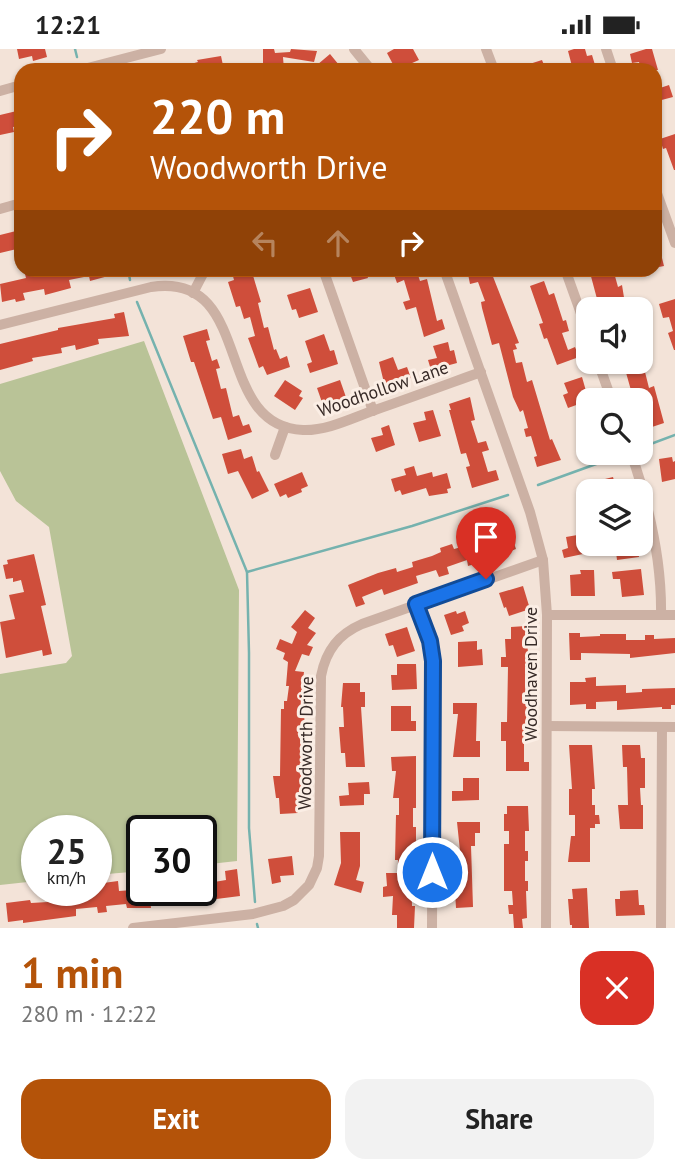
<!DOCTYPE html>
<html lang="en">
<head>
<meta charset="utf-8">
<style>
	body { margin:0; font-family:"PT Sans",sans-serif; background:#f2f2f2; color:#222; height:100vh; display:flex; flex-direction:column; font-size:26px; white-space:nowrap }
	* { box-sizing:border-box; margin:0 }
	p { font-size:23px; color:#767676 }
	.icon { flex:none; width:38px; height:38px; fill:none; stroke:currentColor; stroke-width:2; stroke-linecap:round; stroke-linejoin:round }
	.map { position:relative; height:879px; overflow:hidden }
	.details { display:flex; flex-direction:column; background:#fff; flex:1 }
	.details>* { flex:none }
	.banner { position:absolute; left:14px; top:14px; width:648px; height:214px; border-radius:21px; box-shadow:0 2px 5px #0004; background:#b45309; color:#fff; overflow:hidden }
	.buttons { position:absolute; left:576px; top:248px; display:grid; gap:14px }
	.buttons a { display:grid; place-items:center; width:77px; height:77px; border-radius:14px; background:#fff; box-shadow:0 2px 5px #0004; font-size:35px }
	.speed { position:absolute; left:21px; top:766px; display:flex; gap:14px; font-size:35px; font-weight:700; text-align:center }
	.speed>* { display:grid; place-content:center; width:91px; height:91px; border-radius:50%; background:#fff; box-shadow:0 2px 5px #0004; line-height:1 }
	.speed small { font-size:18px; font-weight:400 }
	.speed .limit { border:4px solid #111; border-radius:10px; background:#fff; color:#111 }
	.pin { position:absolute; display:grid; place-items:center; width:60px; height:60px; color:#fff; margin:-72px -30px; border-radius:50% 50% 50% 0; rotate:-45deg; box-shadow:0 0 7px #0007 }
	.pin .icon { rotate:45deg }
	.me { position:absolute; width:77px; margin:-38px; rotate:0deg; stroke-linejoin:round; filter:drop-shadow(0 0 5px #0008) }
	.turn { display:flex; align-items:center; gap:24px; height:147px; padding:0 21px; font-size:32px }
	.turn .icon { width:91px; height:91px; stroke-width:2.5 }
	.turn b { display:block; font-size:49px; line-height:60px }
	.lanes { display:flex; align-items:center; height:66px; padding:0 21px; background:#0003; justify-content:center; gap:35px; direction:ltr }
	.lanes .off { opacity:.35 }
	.round { display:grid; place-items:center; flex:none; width:74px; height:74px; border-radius:21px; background:#f2f2f2 }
	.summary { display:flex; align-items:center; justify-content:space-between; height:119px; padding:0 21px }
	h1 { font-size:42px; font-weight:800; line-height:52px; color:#b45309 }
	.button { display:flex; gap:14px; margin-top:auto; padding:14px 21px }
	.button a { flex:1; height:80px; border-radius:21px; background:#b45309; color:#fff; font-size:28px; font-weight:800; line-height:80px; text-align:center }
	.button a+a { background:#f2f2f2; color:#222 }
	.status { display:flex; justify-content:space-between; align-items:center; height:49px; padding:0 35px; background:#fff; direction:ltr }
	.status svg { height:19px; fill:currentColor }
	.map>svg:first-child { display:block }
	.green { fill:#b9c397 }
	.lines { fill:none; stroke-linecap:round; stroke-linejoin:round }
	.stream { stroke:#75b2ae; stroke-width:2.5 }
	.building { fill:#cf4e3b }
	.street { stroke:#ccb1a4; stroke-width:10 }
	.route-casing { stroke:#114b97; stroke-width:18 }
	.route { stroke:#1a73e8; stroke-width:12 }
	.labels { text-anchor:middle; stroke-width:6; stroke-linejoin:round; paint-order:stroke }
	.street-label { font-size:18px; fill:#362926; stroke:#fbeee5 }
</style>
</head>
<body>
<div class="status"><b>12:21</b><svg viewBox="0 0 49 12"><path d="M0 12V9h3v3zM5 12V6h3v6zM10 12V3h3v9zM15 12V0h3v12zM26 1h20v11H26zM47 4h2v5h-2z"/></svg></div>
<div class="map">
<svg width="675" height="879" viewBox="0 0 675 879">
	<rect width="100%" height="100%" fill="#f3e3d8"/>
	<path class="green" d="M 144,292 L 239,541 L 237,812 L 201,816 L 201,782 L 142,782 L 142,822 L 96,826 L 96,782 L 37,782 L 37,832 L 0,836 L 0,625 L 66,614 L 72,607 L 49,478 L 16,452 L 0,422 L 0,335 Z"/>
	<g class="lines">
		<g class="stream">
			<path d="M 75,0 L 77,8"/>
			<path d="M 128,220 L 130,231"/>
			<path d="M 137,253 L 247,523 L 249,604 L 249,779 L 255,853"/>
			<path d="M 640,399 L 675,386"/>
			<path d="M 538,436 L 621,406"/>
			<path d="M 247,523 L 412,477 L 508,446"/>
			<path d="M 257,875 L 258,879"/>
		</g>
	</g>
	<g class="building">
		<path d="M 17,0 L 45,0 L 47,8 L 33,12 L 32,7 L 19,10 Z"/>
		<path d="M 263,0 L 274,0 L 275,4 L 290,3 L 291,0 L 317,2 L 314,13 L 283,8 L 284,21 L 272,21 L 272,15 L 263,15 Z"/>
		<path d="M 394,0 L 413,0 L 419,11 L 396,21 L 387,4 Z"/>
		<path d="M 574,0 L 585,0 L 587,7 L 592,6 L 595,16 L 573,21 L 568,2 Z"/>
		<path d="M 646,0 L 652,0 L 658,21 L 641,21 L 639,13 L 632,14 L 630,5 Z"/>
		<path d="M 330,5 L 339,16 L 341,14 L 348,21 L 321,21 L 317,16 Z"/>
		<path d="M 221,7 L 224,21 L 177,21 L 176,19 L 198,13 L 197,11 Z"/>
		<path d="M 542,11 L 546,21 L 515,21 L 514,20 Z"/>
		<path d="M 654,27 L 660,39 L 669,36 L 673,48 L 654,53 Z"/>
		<path d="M 21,61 L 21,77 L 13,78 L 14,83 L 0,86 L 0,66 Z"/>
		<path d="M 675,85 L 675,121 L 674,121 L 666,99 L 663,100 L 660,90 Z"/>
		<path d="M 21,173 L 21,199 L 0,204 L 0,186 L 16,182 L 14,175 Z"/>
		<path d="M 654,189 L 657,189 L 664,217 L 654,219 Z"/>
		<path d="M 45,220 L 123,220 L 123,223 L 90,232 L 89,227 L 69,231 L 71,239 L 45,246 L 44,240 L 23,244 L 25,251 L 16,253 L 15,250 L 2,253 L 0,235 L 26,229 L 25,225 Z"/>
		<path d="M 231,220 L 251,220 L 261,253 L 258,254 L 264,279 L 268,278 L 274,301 L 276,300 L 280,310 L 287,307 L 290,318 L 267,326 L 263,317 L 259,319 L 248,289 L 255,287 L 250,268 L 244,270 L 240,257 L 236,258 L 228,233 L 234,231 Z"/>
		<path d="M 348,220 L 365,220 L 368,229 L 353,233 Z"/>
		<path d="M 392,220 L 416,220 L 420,232 L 427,230 L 437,272 L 442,270 L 445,280 L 424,288 L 416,258 L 406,261 L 403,253 L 410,251 L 404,231 L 397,234 Z"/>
		<path d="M 467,220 L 490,220 L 519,294 L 515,295 L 517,300 L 513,301 L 516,314 L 522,313 L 527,333 L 532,331 L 550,391 L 552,390 L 561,411 L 537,418 L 534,408 L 537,407 L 531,387 L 526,388 L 524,380 L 528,379 L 523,361 L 520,363 L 513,348 L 499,294 L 492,296 L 482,259 L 481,253 L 485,252 L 478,233 L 470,235 Z"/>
		<path d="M 589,220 L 613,220 L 618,238 L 622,236 L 626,261 L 600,261 Z"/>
		<path d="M 544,232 L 549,246 L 554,244 L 563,272 L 566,271 L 569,282 L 562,284 L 568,301 L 575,298 L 579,308 L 557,316 L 547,289 L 544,290 L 539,275 L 543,274 L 530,237 Z"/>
		<path d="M 310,239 L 318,263 L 299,269 L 296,260 L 292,261 L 287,246 Z"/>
		<path d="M 675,250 L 675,301 L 674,301 L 668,284 L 673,282 L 669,268 L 663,269 L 659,255 Z"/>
		<path d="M 124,263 L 129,287 L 98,290 L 99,295 L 76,301 L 75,296 L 61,299 L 62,304 L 32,309 L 33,312 L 0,321 L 0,295 L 58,281 L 58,279 L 115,269 L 114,265 Z"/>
		<path d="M 207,280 L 210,291 L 206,292 L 212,312 L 217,310 L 220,319 L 216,320 L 221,340 L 226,339 L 233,368 L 239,366 L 243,377 L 249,375 L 252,383 L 228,391 L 221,368 L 213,370 L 194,313 L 191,313 L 183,287 Z"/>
		<path d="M 324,285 L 330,302 L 334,301 L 338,315 L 310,324 L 307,315 L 312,313 L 305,292 Z"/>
		<path d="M 448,293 L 450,302 L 454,301 L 457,314 L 431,321 L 428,311 L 437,309 L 433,297 Z"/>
		<path d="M 393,308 L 398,321 L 407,318 L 411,329 L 385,338 L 379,313 Z"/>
		<path d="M 623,313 L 636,313 L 639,324 L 645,323 L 649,339 L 654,337 L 664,374 L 643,381 L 640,370 L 646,368 L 640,352 L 634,352 Z"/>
		<path d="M 582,328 L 586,342 L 590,340 L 593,350 L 568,359 L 563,346 L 568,344 L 564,334 Z"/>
		<path d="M 285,331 L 302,342 L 299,347 L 303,349 L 295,361 L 274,347 Z"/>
		<path d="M 340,331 L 347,351 L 324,359 L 317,339 Z"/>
		<path d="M 470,348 L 475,371 L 471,372 L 478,394 L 486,392 L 489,401 L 482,403 L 488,423 L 496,421 L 499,431 L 472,439 L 466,418 L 470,417 L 466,404 L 461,405 L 449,361 L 451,361 L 449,355 Z"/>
		<path d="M 433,361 L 441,387 L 419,393 L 413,374 L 426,371 L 424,363 Z"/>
		<path d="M 389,376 L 395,396 L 376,403 L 371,389 L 383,386 L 381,379 Z"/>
		<path d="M 241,400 L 244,410 L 252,407 L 257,423 L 259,422 L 269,442 L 252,450 L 238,422 L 228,425 L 222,405 Z"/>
		<path d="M 672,408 L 673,413 L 675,412 L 675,430 L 662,433 L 659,410 Z"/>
		<path d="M 414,417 L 417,427 L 432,423 L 433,428 L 447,424 L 451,439 L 447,440 L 448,444 L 429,447 L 426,439 L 402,446 L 400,441 L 395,443 L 391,430 L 406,426 L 404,420 Z"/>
		<path d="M 302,423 L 308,437 L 301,440 L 302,443 L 288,449 L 286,445 L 280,448 L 274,435 Z"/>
		<path d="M 613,428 L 617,443 L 592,443 L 589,434 Z"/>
		<path d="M 507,473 L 516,500 L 508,503 L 507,500 L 475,506 L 478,514 L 468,517 L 467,511 L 447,518 L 449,525 L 439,528 L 436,521 L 416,527 L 418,534 L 384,546 L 382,540 L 362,548 L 365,555 L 356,558 L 348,536 L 378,524 L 396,519 L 397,523 L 413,518 L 412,513 L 432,507 L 441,503 L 440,499 L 452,495 L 454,500 L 469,496 L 468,491 L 487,486 L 496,481 L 494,478 Z"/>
		<path d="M 583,485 L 585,496 L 581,497 L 583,505 L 564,509 L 562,501 L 568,499 L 566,488 Z"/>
		<path d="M 615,495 L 637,495 L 639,508 L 617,511 Z"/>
		<path d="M 34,505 L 46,556 L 41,557 L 52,605 L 43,607 L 42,601 L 6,609 L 0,573 L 15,570 L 9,546 L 24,543 L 21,531 L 13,533 L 13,529 L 6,530 L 3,516 L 8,515 L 7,511 Z"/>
		<path d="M 641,520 L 644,546 L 622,548 L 620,530 L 613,530 L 612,523 Z"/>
		<path d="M 580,521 L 594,521 L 595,547 L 571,547 L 570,526 L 581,525 Z"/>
		<path d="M 523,537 L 530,560 L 509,567 L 506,558 L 504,559 L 499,544 Z"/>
		<path d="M 305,561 L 315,569 L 308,579 L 316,584 L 307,596 L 313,598 L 309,607 L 302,605 L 295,622 L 304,623 L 301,646 L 305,674 L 303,674 L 304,706 L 302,706 L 304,751 L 298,752 L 298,764 L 280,765 L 279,749 L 276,749 L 273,727 L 280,727 L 281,660 L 284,660 L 284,652 L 287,652 L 289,637 L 286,637 L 288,613 L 283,610 L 285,604 L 276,600 L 280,590 L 292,595 L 297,583 L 291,578 Z"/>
		<path d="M 456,562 L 457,565 L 465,562 L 469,574 L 462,577 L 464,582 L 451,586 L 444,566 Z"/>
		<path d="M 526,577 L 529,618 L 525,618 L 525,639 L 529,661 L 526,661 L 527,692 L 524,692 L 524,713 L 529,713 L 529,722 L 506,722 L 506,692 L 501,692 L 501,673 L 507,673 L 508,618 L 501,618 L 501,608 L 506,608 L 505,590 L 511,590 L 511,578 Z"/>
		<path d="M 407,578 L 415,602 L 397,608 L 393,596 L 389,597 L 385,585 Z"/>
		<path d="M 569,584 L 580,584 L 580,588 L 600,587 L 600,585 L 626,585 L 626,591 L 645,591 L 645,586 L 654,586 L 654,590 L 675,589 L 675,604 L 630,609 L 630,605 L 581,604 L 581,611 L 570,611 Z"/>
		<path d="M 477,592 L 477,601 L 482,600 L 483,616 L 458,618 L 458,593 Z"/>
		<path d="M 397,615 L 416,615 L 417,640 L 392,641 L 391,626 L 397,626 Z"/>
		<path d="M 596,628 L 596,637 L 626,636 L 626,644 L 642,643 L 642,640 L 675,639 L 675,656 L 671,656 L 671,660 L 662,660 L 662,658 L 617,661 L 617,652 L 596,653 L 596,660 L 586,660 L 586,655 L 570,656 L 570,633 L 586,633 L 585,629 Z"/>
		<path d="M 343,634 L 360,634 L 360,643 L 365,643 L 365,658 L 361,658 L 365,718 L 346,718 L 345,704 L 341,704 L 339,678 L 344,678 L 343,658 L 341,658 Z"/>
		<path d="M 453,654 L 477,654 L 476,692 L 480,692 L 480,708 L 453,708 L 458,665 L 453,665 Z"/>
		<path d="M 391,657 L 411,657 L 411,672 L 416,672 L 416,682 L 391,682 Z"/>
		<path d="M 569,696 L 592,696 L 595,740 L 592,740 L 592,756 L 595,756 L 595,766 L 599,766 L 600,775 L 595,775 L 595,779 L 590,779 L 590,813 L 568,813 L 571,787 L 575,787 L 575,766 L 569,766 L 569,740 L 572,740 Z"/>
		<path d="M 622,696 L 640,696 L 641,709 L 645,709 L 645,739 L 640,739 L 641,756 L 643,756 L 643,780 L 620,780 L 618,756 L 628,756 L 627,718 L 623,718 Z"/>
		<path d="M 416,707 L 416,759 L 413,759 L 413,778 L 416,778 L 416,811 L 412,811 L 411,819 L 412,857 L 415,857 L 414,879 L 397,879 L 397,866 L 392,866 L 393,847 L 383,848 L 383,838 L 387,837 L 386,824 L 398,824 L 398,811 L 395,811 L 396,766 L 399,766 L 399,749 L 393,749 L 396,722 L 392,722 L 391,708 Z"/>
		<path d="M 463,729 L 479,729 L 479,751 L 452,752 L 452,742 L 463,742 Z"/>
		<path d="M 369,733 L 370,745 L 364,745 L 364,756 L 340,757 L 339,747 L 349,746 L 348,734 Z"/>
		<path d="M 507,757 L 528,757 L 529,782 L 525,782 L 525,802 L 528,802 L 528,812 L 525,812 L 525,832 L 528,832 L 528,842 L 526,842 L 527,869 L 522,870 L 523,879 L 514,879 L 513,865 L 509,865 L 508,856 L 513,856 L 512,842 L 504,842 L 504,795 L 509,795 L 509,782 L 504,782 L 504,765 L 507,765 Z"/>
		<path d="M 457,773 L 480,773 L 480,784 L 475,784 L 475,797 L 471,797 L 473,858 L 456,859 L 455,843 L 451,843 L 451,834 L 455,834 L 453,803 L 460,802 Z"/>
		<path d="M 340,783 L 360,783 L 360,817 L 356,831 L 364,833 L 361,844 L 334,836 L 341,814 Z"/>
		<path d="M 292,807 L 294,826 L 280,827 L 281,833 L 272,835 L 268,810 Z"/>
		<path d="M 201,813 L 206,813 L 208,834 L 226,831 L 225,822 L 237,820 L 240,847 L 169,856 L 168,848 L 150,850 L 151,859 L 127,859 L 126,855 L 106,857 L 107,863 L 98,864 L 97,858 L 76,860 L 76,867 L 23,874 L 23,871 L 8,873 L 6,854 L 30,851 L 31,854 L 65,852 L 65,847 L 70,847 L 69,842 L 96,842 L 96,835 L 118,832 L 119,842 L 132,841 L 132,836 L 142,835 L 142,842 L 201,842 Z"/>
		<path d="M 587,839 L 589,879 L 572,879 L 572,876 L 570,876 L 568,850 L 573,850 L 572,840 Z"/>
		<path d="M 638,841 L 639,856 L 644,856 L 645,866 L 616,867 L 615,850 L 620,850 L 620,842 Z"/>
	</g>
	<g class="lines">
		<g class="street">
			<path d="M 354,0 L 371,21"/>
			<path d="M 486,0 L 494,21"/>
			<path d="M 606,0 L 613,21"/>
			<path d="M 80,21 L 161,0"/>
			<path d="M 0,42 L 21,36"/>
			<path d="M 654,136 L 675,194"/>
			<path d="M 0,160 L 21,154"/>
			<path d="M 323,220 L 373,362"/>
			<path d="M 444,220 L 530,463 L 543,511 L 547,566 L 546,879"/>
			<path d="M 565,220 L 588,284"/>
			<path d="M 193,244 L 204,223"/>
			<path d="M 0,276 L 151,238 C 256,222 211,377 303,381 C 327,382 352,369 375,361 C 410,349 445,336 481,323"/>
			<path d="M 598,313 L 612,352"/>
			<path d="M 631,404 C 649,456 662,510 661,566"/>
			<path d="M 275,406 L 285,378"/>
			<path d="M 416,555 L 430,592 L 433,612 L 432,879"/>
			<path d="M 547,566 L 675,566"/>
			<path d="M 547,677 L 675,678"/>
			<path d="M 133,879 L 253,865 L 283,857 L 294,851 L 309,836 L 317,819 L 319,807 L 321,627 C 326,601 339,585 362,575 L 543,511"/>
			<path d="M 661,879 L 662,678"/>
		</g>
	</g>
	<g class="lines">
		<defs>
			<path id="route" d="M 432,823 L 433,612 L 430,592 L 416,555 L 486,530"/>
		</defs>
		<use href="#route" class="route-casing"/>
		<use href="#route" class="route"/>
	</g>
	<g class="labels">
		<g class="street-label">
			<text transform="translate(383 340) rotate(-19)" y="6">Woodhollow Lane</text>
			<text transform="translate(531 625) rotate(-90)" y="6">Woodhaven Drive</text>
			<text transform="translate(306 694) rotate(-89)" y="6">Woodworth Drive</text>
		</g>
	</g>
</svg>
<div class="buttons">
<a><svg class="icon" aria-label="sound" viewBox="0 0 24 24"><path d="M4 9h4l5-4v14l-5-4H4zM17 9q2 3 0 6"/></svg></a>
<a><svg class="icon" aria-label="search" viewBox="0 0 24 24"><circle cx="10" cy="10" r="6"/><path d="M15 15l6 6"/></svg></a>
<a><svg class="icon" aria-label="layers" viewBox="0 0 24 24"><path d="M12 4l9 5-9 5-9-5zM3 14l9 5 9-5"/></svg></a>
</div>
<div class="speed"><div>25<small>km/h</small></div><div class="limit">30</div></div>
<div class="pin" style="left:486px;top:530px;background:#d93025"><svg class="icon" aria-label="arrive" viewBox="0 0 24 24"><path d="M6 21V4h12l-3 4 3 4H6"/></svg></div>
<svg class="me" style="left:432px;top:823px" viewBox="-20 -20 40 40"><circle r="17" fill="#1a73e8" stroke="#fff" stroke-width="3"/><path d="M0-11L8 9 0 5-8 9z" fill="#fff"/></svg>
<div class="banner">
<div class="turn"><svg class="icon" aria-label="right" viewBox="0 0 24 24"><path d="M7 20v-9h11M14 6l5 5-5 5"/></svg><div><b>220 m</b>Woodworth Drive</div></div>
<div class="lanes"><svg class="icon off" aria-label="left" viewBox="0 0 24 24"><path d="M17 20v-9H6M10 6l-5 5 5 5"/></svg><svg class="icon off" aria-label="ahead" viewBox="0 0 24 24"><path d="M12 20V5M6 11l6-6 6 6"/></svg><svg class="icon" aria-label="right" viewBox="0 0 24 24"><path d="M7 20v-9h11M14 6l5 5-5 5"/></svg></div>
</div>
</div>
<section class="details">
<div class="summary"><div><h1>1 min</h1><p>280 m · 12:22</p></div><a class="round" style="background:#d93025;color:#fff"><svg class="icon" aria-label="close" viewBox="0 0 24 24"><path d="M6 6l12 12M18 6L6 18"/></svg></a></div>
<div class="button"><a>Exit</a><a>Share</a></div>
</section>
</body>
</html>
